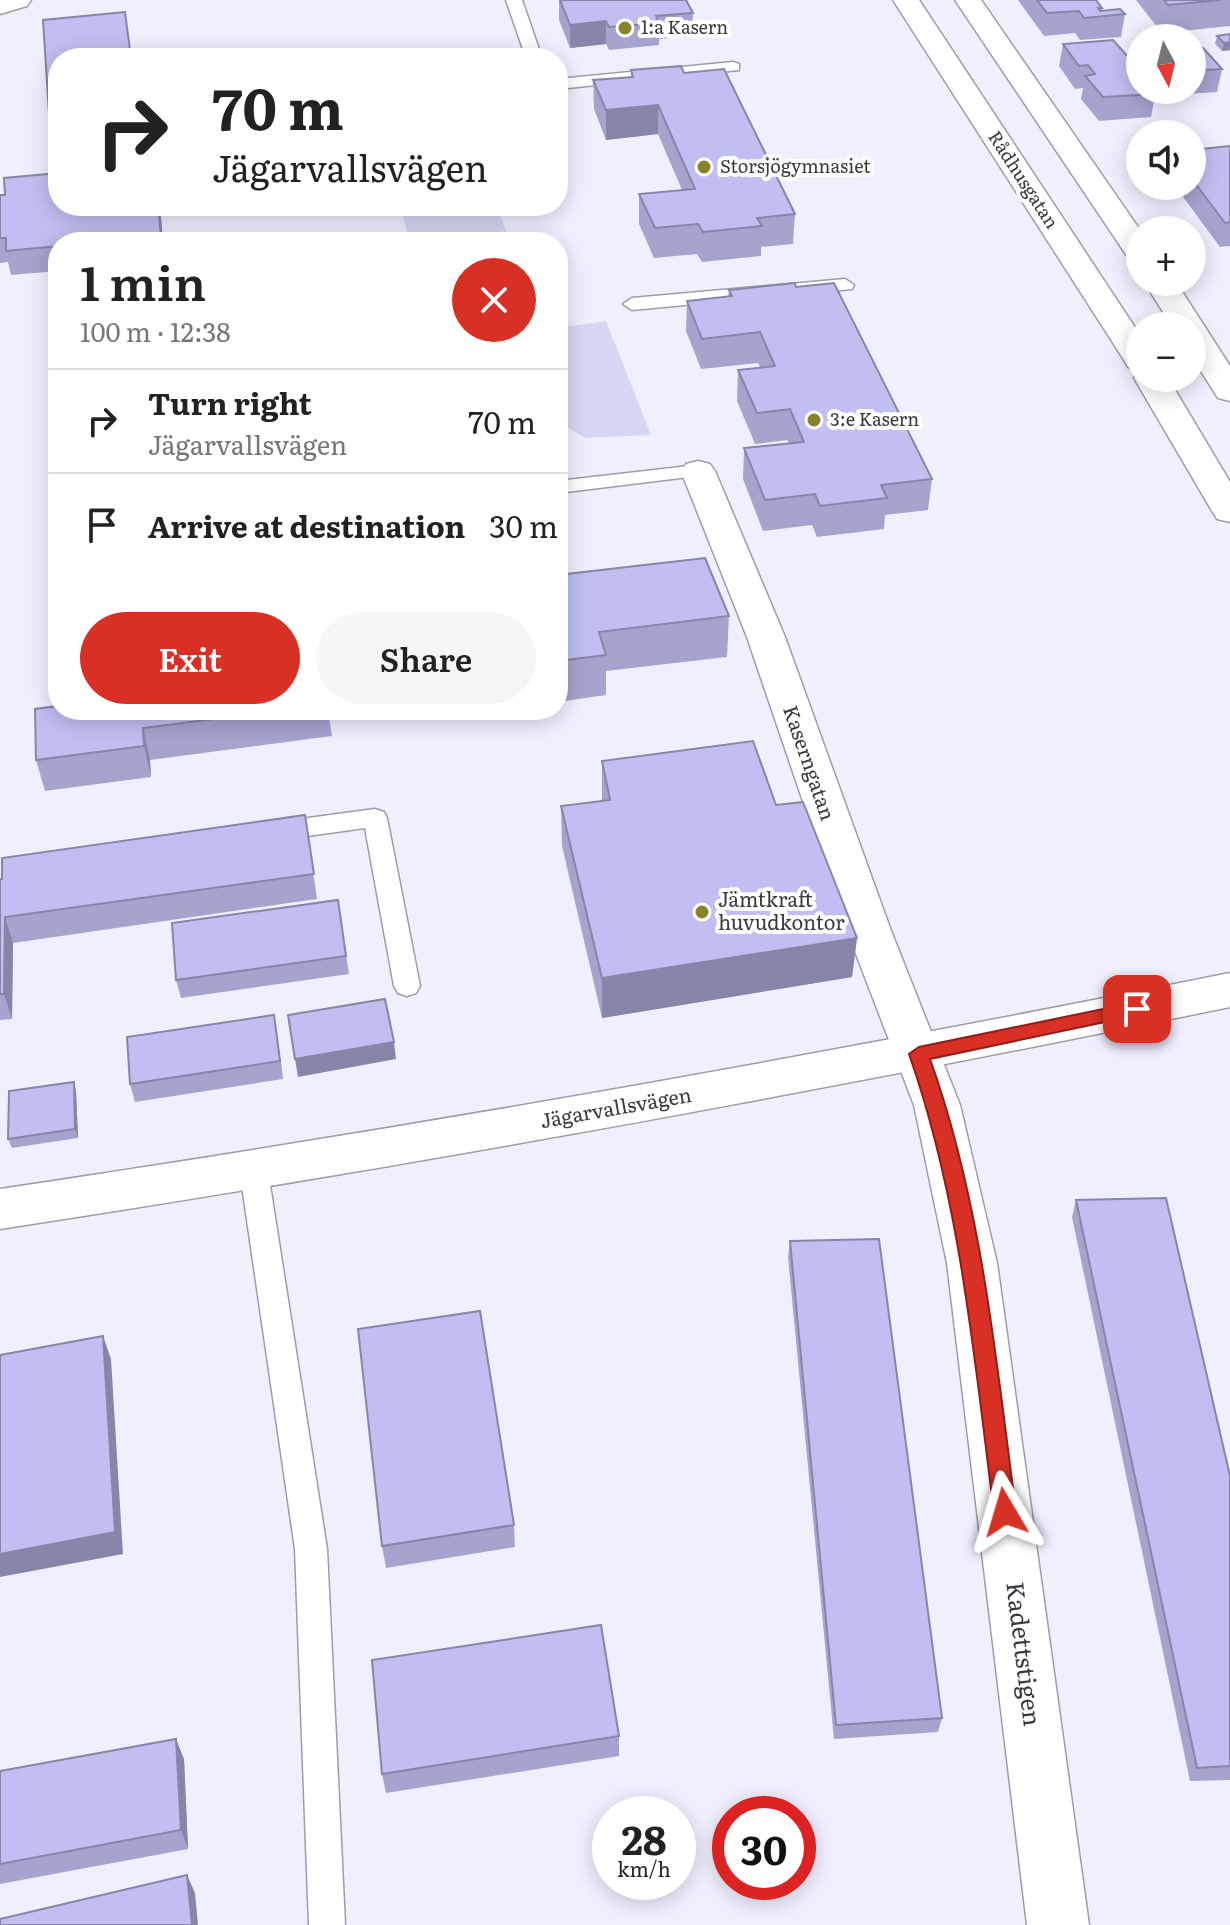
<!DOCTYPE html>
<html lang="en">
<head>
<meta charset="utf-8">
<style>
	body { margin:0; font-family:Literata,serif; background:#f6f6f6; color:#222; height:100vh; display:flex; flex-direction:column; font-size:30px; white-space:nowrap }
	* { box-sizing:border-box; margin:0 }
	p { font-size:26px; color:#767676 }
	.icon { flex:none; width:44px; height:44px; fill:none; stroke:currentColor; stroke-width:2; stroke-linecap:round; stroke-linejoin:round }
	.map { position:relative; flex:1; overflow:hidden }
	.details { position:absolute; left:48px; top:232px; width:520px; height:488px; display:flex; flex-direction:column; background:#fff; border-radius:32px; box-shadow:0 4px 20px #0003 }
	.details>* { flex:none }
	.banner { position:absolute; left:48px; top:48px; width:520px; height:168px; border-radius:32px; box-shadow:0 4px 20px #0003; background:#fff; color:#222; overflow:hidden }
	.needle { width:52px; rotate:173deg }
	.controls { position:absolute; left:1126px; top:24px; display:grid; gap:16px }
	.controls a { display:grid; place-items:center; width:80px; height:80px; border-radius:50%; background:#fff; box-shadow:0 4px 20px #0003; font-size:40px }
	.speed { position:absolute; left:592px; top:1796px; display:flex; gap:16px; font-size:40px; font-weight:700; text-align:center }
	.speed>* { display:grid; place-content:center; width:104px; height:104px; border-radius:50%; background:#fff; box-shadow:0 4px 20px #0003; line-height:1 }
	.speed small { font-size:20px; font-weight:400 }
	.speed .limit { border:12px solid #d22; background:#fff; color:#111 }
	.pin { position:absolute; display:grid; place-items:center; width:68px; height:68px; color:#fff; margin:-34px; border-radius:16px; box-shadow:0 4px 12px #0006 }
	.me { position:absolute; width:88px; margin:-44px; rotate:353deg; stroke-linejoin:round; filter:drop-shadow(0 0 6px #0008) }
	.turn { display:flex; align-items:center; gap:28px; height:168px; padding:0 32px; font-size:36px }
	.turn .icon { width:104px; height:104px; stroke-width:2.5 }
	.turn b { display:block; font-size:56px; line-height:68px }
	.round { display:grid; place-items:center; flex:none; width:84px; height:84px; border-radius:42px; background:#f6f6f6 }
	.summary { display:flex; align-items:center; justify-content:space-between; height:136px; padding:0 32px }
	h1 { font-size:48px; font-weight:600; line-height:60px }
	.action { display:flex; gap:16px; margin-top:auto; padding:16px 32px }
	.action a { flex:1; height:92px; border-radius:48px; background:#d93025; color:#fff; font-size:32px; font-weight:600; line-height:92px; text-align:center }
	.action a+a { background:#f6f6f6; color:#222 }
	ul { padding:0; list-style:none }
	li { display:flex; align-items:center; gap:24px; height:104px; padding:0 32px; border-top:2px solid #e0e0e0 }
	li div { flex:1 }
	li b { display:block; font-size:30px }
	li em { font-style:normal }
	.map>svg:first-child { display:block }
	.green { fill:#d7d7f5 }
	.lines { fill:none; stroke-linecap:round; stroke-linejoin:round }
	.lane-casing { stroke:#9d9daa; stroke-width:3 }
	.street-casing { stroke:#9d9daa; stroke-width:3 }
	.secondary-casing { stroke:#9d9daa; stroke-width:3 }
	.lane { fill:#fff; fill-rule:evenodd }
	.street { fill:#fff; fill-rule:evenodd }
	.secondary { fill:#fff; fill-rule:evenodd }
	.wall { fill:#a6a4cf }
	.shaded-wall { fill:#8786a9 }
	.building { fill:#c1bff1; stroke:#8786a9; stroke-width:2 }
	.route { fill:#d93025; stroke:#8d1f18; stroke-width:2 }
	.poi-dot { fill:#87832b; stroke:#fff; stroke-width:3 }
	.labels { text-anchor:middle; stroke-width:8; stroke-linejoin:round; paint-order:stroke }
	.far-poi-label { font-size:18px; fill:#39393f; stroke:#fff; text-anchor:start }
	.far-street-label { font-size:18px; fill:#39393f; stroke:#fff }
	.street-label { font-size:20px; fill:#39393f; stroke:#fff }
	.poi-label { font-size:20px; fill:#39393f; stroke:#fff; text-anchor:start }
	.near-street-label { font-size:24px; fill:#39393f; stroke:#fff }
</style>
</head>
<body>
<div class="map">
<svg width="1230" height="1925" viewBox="0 0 1230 1925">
	<rect width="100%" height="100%" fill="#f0effe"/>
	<g class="green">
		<path d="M 400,206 L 497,206 L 506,231 L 410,242 Z"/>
		<path d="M 606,321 L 651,435 L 585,438 L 562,424 L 558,411 L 558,328 Z"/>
	</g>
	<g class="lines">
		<defs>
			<g id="lane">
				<path d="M 506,0 L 522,0 L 542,58 L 526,58 Z"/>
				<path d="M 733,62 L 739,64 L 739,70 L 558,89 L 558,79 Z"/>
				<path d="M 845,279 L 854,285 L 852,289 L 632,310 L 623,304 L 632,298 Z"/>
				<path d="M 698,465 L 708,471 L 705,475 L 558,493 L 558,481 Z"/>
				<path d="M 375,809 L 384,812 L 387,818 L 420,986 L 416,993 L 407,996 L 398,993 L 394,986 L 365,828 L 271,841 L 262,838 L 259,832 L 262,826 L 271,823 Z"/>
				<path d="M 254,1161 L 264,1164 L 268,1172 L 327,1549 L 345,1925 L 309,1925 L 295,1549 L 240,1172 L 244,1164 Z"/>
			</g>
			<g id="street">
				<path d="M 0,0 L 31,0 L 27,6 L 0,14 Z"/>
				<path d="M 698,461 L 710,464 L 715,471 L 785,637 L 890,928 L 960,1105 L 997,1263 L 1089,1925 L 1027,1925 L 947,1263 L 914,1105 L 846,928 L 747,637 L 681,471 L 686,464 Z"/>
			</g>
			<g id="secondary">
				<path d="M 893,0 L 919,0 L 1140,335 L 1140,370 L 1128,367 L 1124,360 Z"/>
				<path d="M 955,0 L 981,0 L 1140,230 L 1140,261 L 1129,259 Z"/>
				<path d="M 1144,282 L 1176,282 L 1230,366 L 1230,401 L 1218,398 L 1192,357 L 1192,326 L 1172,326 Z"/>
				<path d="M 1139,371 L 1140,378 L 1168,378 L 1230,482 L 1230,522 L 1217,519 L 1212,511 L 1134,378 Z"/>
				<path d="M 1230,973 L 1230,1007 C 822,1091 412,1166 0,1229 L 0,1189 C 412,1128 822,1055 1230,973 Z"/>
			</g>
		</defs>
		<use href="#lane" class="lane-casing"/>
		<use href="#street" class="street-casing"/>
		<use href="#secondary" class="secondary-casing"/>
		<use href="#lane" class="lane"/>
		<use href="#street" class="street"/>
		<use href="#secondary" class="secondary"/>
	</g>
	<g class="wall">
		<path d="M 559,0 L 686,0 L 693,13 L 692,36 L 659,39 L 659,45 L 609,50 L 606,44 L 570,48 L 559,20 Z"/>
		<path d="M 1018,0 L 1096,0 L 1102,8 L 1102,10 L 1125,14 L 1121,37 L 1080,40 L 1075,33 L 1044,36 Z"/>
		<path d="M 1136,0 L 1230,0 L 1230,26 L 1162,33 Z"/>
		<path d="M 1230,34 L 1230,50 L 1222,51 L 1215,44 L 1217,36 Z"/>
		<path d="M 1063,44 L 1140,90 L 1192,90 L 1192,49 L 1222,69 L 1217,92 L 1155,96 L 1151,117 L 1099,121 L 1081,99 L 1083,88 L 1075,89 L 1059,66 Z"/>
		<path d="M 631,70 L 684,73 L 795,214 L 793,244 L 761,247 L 761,256 L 702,262 L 697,254 L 654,258 L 639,224 L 639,194 L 682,190 L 658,134 L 606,140 L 594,109 L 593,80 L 631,77 Z"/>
		<path d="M 1230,146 L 1230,246 L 1220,247 L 1175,186 L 1192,186 L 1192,150 Z"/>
		<path d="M 0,195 L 160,206 L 163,242 L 58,242 L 58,271 L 11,275 L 8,262 L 0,263 Z"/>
		<path d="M 796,287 L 932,479 L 928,510 L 885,515 L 884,529 L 817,537 L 812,525 L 763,531 L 743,479 L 744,448 L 789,443 L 787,440 L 755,444 L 737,401 L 738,370 L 760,367 L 758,363 L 701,369 L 686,331 L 687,301 L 728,297 L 729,290 Z"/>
		<path d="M 558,575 L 729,616 L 727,657 L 606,671 L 606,695 L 558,702 Z"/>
		<path d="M 58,710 L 328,710 L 332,736 L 150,760 L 151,777 L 45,791 L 36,760 Z"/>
		<path d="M 602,761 L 776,805 L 857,938 L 852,977 L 602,1018 L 562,846 L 561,806 L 602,801 Z"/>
		<path d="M 305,815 L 317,899 L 13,943 L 12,1019 L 0,1020 L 0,879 Z"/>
		<path d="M 338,900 L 349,974 L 181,998 L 176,980 Z"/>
		<path d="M 274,1015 L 283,1079 L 135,1102 L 130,1084 Z"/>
		<path d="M 76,1091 L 78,1138 L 12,1148 L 8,1139 Z"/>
		<path d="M 1076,1200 L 1230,1476 L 1230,1780 L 1190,1781 L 1072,1217 Z"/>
		<path d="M 790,1241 L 942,1718 L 938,1732 L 834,1739 L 788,1257 Z"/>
		<path d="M 514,1525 L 515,1547 L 386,1568 L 382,1546 Z"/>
		<path d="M 619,1736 L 619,1756 L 386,1793 L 382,1774 Z"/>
		<path d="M 184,1759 L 188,1849 L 0,1884 L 0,1771 Z"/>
	</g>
	<g class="shaded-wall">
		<path d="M 606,21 L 606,44 L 570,48 L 570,25 Z"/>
		<path d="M 1230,42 L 1230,50 L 1222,51 L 1224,43 Z"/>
		<path d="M 658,105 L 658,134 L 606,140 L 606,110 Z"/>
		<path d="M 58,128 L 58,152 L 55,153 L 50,129 Z"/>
		<path d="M 158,206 L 160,206 L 163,242 L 162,242 Z"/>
		<path d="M 143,728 L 150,760 L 151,777 L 144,746 Z"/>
		<path d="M 5,917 L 13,943 L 12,1019 L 4,994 Z"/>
		<path d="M 857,938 L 852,977 L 602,1018 L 602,978 Z"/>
		<path d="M 274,1015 L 277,1033 L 283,1079 L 280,1061 Z"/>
		<path d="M 394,1042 L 396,1059 L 298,1077 L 295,1059 Z"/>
		<path d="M 74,1082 L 76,1091 L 78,1138 L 75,1129 Z"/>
		<path d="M 103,1336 L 111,1359 L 123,1554 L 0,1577 L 0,1554 Z"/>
		<path d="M 176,1739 L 184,1759 L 188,1849 L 181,1830 Z"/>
		<path d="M 187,1875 L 195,1893 L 198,1925 L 192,1925 Z"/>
	</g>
	<g class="building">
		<path d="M 560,0 L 686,0 L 693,13 L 656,16 L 659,23 L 609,27 L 606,21 L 570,25 Z"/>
		<path d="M 1037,0 L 1096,0 L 1102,8 L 1098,8 L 1100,11 L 1120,9 L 1125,14 L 1084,18 L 1079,11 L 1047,13 Z"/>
		<path d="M 1164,0 L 1220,0 L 1168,5 Z"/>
		<path d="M 125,12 L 131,58 L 58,58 L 58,128 L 50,129 L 43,20 Z"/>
		<path d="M 1230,34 L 1230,42 L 1224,43 L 1217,36 Z"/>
		<path d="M 1113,40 L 1128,57 L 1140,56 L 1140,90 L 1153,90 L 1155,94 L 1103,97 L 1085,76 L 1095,74 L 1088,65 L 1079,66 L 1063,44 Z"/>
		<path d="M 1203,48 L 1222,69 L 1192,71 L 1192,49 Z"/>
		<path d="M 681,66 L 684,73 L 724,69 L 795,214 L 757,218 L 762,226 L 703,232 L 698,224 L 655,228 L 639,194 L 695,189 L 658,105 L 606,110 L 593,80 L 633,77 L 631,70 Z"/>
		<path d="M 1230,146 L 1230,222 L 1225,223 L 1192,179 L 1192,150 Z"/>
		<path d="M 58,173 L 58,206 L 158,206 L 161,236 L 98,242 L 58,242 L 58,246 L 6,251 L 6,238 L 0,238 L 0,195 L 5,195 L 4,178 Z"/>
		<path d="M 795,283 L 796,287 L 834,283 L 932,479 L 881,485 L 887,498 L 820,506 L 815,494 L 765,500 L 744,448 L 804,442 L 790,409 L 757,413 L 738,370 L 775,366 L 760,332 L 702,339 L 687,301 L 732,296 L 729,290 Z"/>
		<path d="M 705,558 L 729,616 L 599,632 L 606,655 L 558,661 L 558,575 Z"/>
		<path d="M 58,706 L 58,710 L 284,710 L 143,728 L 144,746 L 36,760 L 35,709 Z"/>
		<path d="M 753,741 L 776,805 L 803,802 L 857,938 L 602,978 L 561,806 L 610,800 L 602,761 Z"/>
		<path d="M 305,815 L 314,874 L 5,917 L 4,994 L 0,994 L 0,879 L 2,879 L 2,858 Z"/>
		<path d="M 338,900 L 346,956 L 176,980 L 172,923 Z"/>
		<path d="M 385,999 L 394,1042 L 295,1059 L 288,1015 Z"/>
		<path d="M 274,1015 L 280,1061 L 130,1084 L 127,1037 Z"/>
		<path d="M 74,1082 L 75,1129 L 8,1139 L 9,1091 Z"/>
		<path d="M 1166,1198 L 1230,1476 L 1230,1766 L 1197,1768 L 1076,1200 Z"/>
		<path d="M 879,1239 L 942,1718 L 836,1725 L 790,1241 Z"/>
		<path d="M 480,1311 L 514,1525 L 382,1546 L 358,1329 Z"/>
		<path d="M 103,1336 L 115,1532 L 0,1554 L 0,1355 Z"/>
		<path d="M 601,1625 L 619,1736 L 382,1774 L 372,1660 Z"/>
		<path d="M 176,1739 L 181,1830 L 0,1864 L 0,1771 Z"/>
		<path d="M 187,1875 L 192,1925 L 0,1925 L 0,1919 Z"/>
	</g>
	<path class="route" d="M 1137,1002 L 1146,1009 L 1143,1014 L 930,1059 C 982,1204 996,1360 1016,1512 L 1013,1519 L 1005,1522 L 997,1519 L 994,1512 C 974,1358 961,1202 909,1054 L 919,1047 Z"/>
	<g class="poi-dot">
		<circle cx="625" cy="28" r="8"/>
		<circle cx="704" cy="167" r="8"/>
		<circle cx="814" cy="420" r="8"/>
		<circle cx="702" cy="912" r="8"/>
	</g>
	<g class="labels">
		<g class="far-poi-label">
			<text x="641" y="34">1:a Kasern</text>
			<text x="720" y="173">Storsjögymnasiet</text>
			<text x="830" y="426">3:e Kasern</text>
		</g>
		<g class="far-street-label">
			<text transform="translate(1023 180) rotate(57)" y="6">Rådhusgatan</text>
		</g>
		<g class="street-label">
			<text transform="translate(809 763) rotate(71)" y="7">Kaserngatan</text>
			<text transform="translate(616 1108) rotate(-10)" y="7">Jägarvallsvägen</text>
		</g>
		<g class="poi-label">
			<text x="718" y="907">Jämtkraft<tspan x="718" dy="23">huvudkontor</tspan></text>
		</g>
		<g class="near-street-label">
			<text transform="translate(1023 1654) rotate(83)" y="8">Kadettstigen</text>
		</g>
	</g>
</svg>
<div class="controls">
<a><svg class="needle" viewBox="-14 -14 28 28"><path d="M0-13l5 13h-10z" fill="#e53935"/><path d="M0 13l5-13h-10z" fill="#767676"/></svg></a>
<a><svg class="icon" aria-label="sound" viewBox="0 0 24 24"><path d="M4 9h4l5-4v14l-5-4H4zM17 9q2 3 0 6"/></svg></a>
<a>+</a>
<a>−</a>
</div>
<div class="speed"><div>28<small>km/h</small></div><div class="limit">30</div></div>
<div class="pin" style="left:1137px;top:1009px;background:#d93025"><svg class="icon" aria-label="arrive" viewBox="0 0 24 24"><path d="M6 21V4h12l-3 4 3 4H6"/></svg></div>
<svg class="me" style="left:1005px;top:1512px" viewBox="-20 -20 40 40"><path d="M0-17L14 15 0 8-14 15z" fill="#d93025" stroke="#fff" stroke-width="4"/></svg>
<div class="banner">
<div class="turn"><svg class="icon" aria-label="right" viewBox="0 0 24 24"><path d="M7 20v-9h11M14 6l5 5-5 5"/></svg><div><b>70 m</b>Jägarvallsvägen</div></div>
</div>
<section class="details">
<div class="summary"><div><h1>1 min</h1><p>100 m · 12:38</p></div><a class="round" style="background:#d93025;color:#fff"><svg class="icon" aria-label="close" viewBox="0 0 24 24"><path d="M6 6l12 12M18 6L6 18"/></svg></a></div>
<ul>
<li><svg class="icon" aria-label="right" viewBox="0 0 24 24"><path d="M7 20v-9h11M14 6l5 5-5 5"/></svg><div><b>Turn right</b><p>Jägarvallsvägen</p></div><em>70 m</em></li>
<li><svg class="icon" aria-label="arrive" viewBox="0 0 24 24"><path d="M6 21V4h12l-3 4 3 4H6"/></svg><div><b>Arrive at destination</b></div><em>30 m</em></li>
</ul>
<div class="action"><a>Exit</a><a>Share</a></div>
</section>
</div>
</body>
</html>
